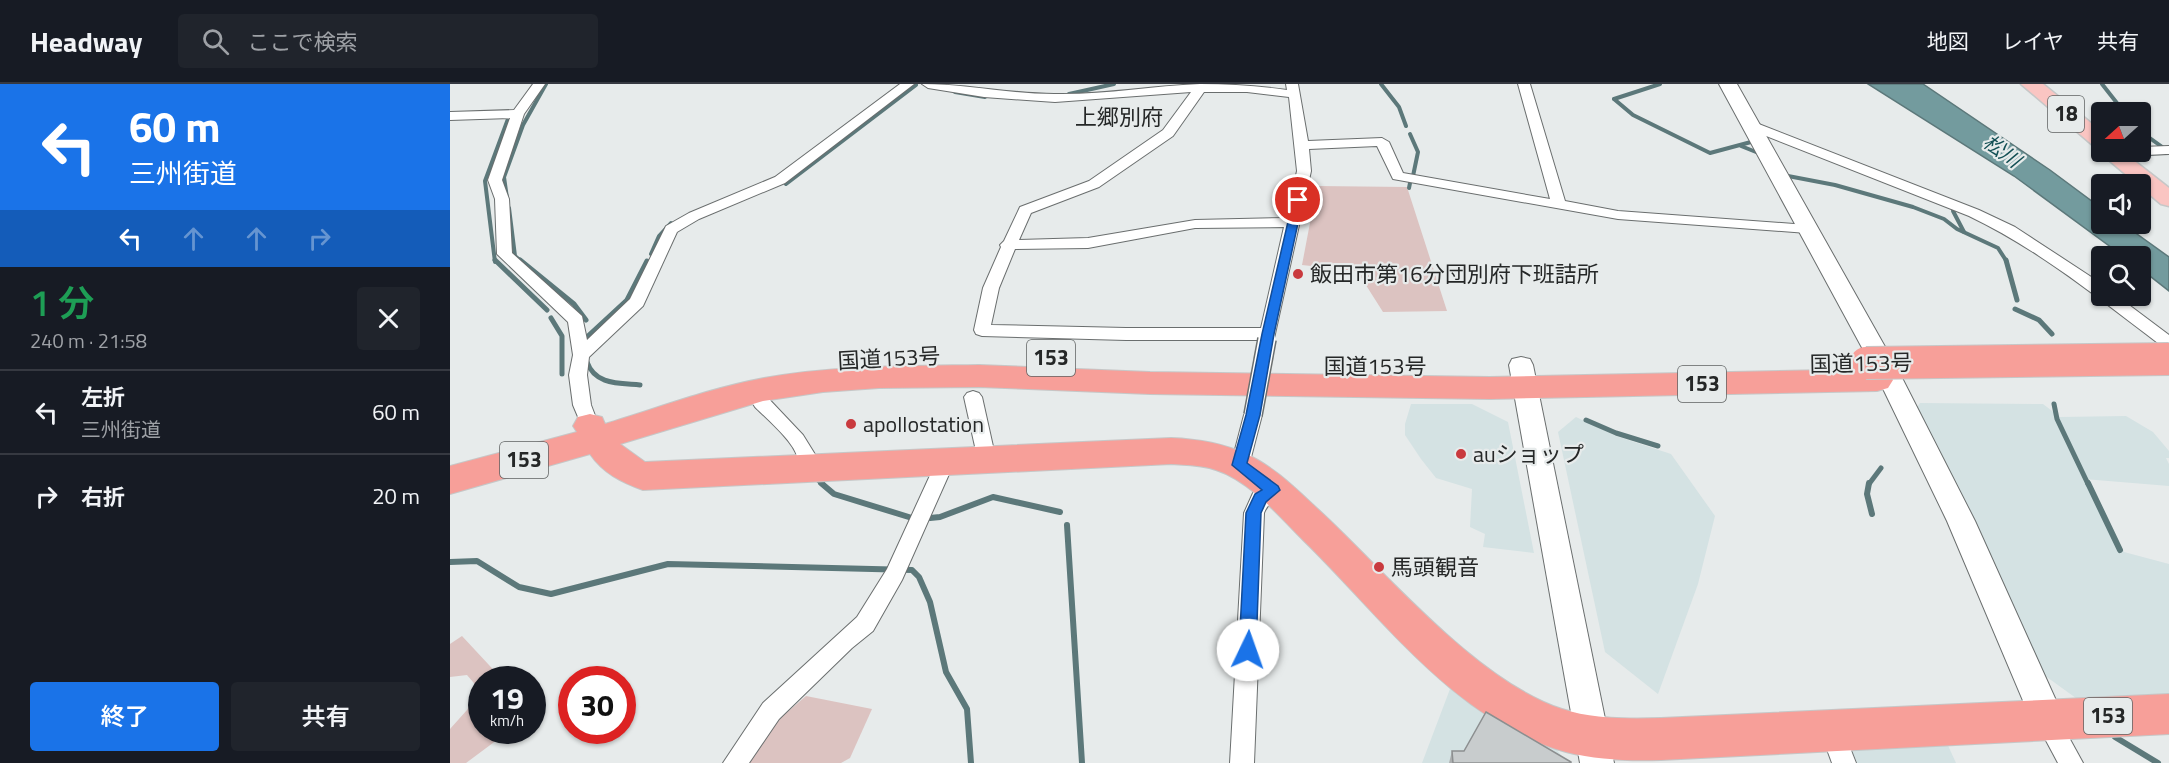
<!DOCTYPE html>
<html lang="ja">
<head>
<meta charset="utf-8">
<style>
	body { margin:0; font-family:"Titillium Web","Noto Sans JP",sans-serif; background:#20242c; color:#f1f3f6; height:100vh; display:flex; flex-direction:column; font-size:22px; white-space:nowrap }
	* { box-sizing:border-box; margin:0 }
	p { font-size:20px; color:#9ea1a6 }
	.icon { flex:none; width:33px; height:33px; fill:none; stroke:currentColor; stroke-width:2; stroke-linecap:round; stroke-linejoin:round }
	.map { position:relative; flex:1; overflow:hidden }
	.details { display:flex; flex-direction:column; background:#171b24; width:450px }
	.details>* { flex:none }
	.hud { background:#1a73e8; color:#fff; overflow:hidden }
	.needle { width:39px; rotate:249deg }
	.buttons { position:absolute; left:1641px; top:18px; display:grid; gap:12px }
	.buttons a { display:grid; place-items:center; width:60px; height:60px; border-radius:6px; background:#171b24; box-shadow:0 2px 4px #0004; font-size:30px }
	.speed { position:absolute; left:18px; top:582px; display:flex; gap:12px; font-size:30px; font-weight:700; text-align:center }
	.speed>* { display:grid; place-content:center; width:78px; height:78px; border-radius:50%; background:#171b24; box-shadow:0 2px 4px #0004; line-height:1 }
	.speed small { font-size:15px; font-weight:400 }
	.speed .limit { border:9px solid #d22; background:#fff; color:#111 }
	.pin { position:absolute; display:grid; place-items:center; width:51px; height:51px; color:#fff; margin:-26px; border:3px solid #fff; border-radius:50%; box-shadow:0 2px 6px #0007 }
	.me { position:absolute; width:66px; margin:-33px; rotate:3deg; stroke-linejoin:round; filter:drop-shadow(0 0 4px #0008) }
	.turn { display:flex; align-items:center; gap:21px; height:126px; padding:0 30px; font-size:27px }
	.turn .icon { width:78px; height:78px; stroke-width:2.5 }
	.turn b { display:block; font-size:42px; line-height:51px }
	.lanes { display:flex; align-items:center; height:57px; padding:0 30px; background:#0003; justify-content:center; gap:30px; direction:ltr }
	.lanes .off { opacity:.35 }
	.round { display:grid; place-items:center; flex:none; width:63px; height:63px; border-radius:6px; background:#20242c }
	.head { display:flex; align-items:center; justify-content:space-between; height:102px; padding:0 30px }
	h1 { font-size:36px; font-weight:600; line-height:45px; color:#1e9e55 }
	.button { display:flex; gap:12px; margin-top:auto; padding:12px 30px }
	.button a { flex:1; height:69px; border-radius:6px; background:#1a73e8; color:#fff; font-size:24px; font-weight:600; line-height:69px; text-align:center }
	.button a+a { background:#20242c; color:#f1f3f6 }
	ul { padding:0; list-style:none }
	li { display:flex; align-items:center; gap:18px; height:84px; padding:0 30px; border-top:2px solid #363941 }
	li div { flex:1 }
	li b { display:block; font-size:22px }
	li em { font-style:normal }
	header { display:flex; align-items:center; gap:36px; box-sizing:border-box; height:84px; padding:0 30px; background:#171b24; border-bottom:2px solid #363941 }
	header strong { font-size:28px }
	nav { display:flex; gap:33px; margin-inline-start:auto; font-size:21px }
	.search { width:420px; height:54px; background:#20242c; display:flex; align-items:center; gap:15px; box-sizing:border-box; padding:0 21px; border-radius:6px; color:#9ea1a6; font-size:22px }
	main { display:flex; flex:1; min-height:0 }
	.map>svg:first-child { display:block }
	.built { fill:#d4e2e3 }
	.green { fill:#dcc3c1 }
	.water { fill:#739b9e; stroke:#5c787a; stroke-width:1.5 }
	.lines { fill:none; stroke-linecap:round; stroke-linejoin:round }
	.stream-far2 { stroke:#5c787a; stroke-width:4 }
	.stream-far1 { stroke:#5c787a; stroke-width:5 }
	.stream { stroke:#5c787a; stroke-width:6 }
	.street-casing { stroke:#6a6e6e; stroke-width:2 }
	.secondary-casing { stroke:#6a6e6e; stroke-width:2 }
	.primary-casing { stroke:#c6c7c7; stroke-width:3 }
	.highway-casing { stroke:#c6c7c7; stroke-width:2 }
	.street { fill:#fff; fill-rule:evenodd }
	.secondary { fill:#fff; fill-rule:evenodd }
	.primary { fill:#fac5c2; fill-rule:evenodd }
	.highway { fill:#f79f99; fill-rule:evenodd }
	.street-bridge-casing { stroke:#6a6e6e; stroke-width:20; stroke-linecap:butt }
	.highway-bridge-casing { stroke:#c6c7c7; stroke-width:34; stroke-linecap:butt }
	.street-bridge { stroke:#fff; stroke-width:17 }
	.highway-bridge { stroke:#f79f99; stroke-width:32 }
	.wall { fill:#acafb0 }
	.building { fill:#c8cccd; stroke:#8c8f90; stroke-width:1.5 }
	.route { fill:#1a73e8; stroke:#114b97; stroke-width:1.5 }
	.poi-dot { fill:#c93a3e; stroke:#e7ebeb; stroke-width:2 }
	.labels { text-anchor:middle; stroke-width:4.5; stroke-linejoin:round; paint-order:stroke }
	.far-water-label { font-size:20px; font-style:italic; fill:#145055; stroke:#e7ebeb }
	.shield { fill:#e7ebeb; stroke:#5f6262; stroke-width:1.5 }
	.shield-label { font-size:21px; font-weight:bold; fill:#252727 }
	.far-quarter-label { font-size:22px; fill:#252727; stroke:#e7ebeb }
	.poi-label { font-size:22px; fill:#252727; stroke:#e7ebeb; text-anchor:start }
	.street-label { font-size:22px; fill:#252727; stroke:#e7ebeb }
</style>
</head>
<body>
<header>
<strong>Headway</strong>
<div class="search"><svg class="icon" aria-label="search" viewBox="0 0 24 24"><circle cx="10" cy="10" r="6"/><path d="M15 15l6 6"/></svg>ここで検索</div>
<nav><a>地図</a><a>レイヤ</a><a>共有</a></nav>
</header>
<main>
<section class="details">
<div class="hud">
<div class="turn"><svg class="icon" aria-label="left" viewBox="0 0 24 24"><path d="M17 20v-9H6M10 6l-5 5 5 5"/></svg><div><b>60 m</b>三州街道</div></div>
<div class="lanes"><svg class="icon" aria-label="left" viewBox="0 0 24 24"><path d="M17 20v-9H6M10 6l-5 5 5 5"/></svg><svg class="icon off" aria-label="ahead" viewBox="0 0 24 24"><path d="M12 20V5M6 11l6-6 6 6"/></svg><svg class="icon off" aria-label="ahead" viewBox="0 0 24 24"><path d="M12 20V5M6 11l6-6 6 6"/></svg><svg class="icon off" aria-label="right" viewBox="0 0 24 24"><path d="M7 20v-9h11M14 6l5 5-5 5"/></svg></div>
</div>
<div class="head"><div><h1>1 分</h1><p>240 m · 21:58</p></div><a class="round"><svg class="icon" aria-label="close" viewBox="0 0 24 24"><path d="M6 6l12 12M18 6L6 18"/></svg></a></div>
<ul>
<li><svg class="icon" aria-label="left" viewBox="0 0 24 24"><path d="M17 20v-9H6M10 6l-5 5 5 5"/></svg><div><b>左折</b><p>三州街道</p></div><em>60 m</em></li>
<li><svg class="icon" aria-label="right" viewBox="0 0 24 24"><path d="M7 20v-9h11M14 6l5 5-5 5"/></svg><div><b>右折</b></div><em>20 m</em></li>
</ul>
<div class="button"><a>終了</a><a>共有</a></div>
</section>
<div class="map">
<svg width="1719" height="679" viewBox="0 0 1719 679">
	<rect width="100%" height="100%" fill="#e7ebeb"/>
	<g class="built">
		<path d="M 1470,319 L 1593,320 L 1610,333 L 1676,332 L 1703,348 L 1719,367 L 1719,374 L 1716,374 L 1719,380 L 1719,402 L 1634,395 L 1674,468 L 1719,480 L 1719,613 L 1630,617 L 1594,591 L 1466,325 Z"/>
		<path d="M 961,320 L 1022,320 L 1058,338 L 1084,469 L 1033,463 L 1035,450 L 1020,443 L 1022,405 L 986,394 L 971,375 L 955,351 L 955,340 Z"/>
		<path d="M 1126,333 L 1166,352 L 1221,370 L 1265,432 L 1248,500 L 1208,610 L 1155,568 L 1108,348 Z"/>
		<path d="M 1000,605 L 1051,641 L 1107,666 L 1117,679 L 972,679 Z"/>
		<path d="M 1495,655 L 1506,679 L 1407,679 L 1402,667 L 1408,658 Z"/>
	</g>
	<g class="green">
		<path d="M 867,102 L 957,103 L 997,227 L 933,228 L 907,187 L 852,181 Z"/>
		<path d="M 12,552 L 52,595 L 32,596 L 32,646 L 59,647 L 16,679 L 0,679 L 0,645 L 17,626 L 29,605 L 17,591 L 0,593 L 0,560 Z"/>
		<path d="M 356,612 L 422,625 L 400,674 L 391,679 L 299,679 L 328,636 Z"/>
	</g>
	<path class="water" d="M 1418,0 L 1473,0 L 1600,86 L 1651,124 L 1652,140 L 1673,140 L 1719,173 L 1719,207 L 1691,185 L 1690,172 L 1673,172 L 1564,92 Z"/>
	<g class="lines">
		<g class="stream-far2">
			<path d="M 931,0 L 949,23 L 956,42"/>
			<path d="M 1652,0 L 1674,28"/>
			<path d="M 505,8 L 535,13"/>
			<path d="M 619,10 L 664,0"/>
			<path d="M 1164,15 L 1183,31 L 1260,69 L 1301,58"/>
			<path d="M 1164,15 L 1210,0"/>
			<path d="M 1690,47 L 1719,68"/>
			<path d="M 960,50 L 968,68 L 963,92"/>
			<path d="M 1291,62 L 1306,68"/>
			<path d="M 1338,92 L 1385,101 L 1463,123 L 1494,135 L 1507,145 L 1548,164 L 1557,178"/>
			<path d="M 336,100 L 466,1"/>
			<path d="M 959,104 L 960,99"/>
			<path d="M 57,114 L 54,93 L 73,41 L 96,0"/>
			<path d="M 59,124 L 65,172 L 72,178"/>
			<path d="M 1503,127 L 1514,148"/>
			<path d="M 201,170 L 209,152 L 221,139"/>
			<path d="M 45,178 L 35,97 L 58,35"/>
		</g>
		<g class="stream-far1">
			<path d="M 45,176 L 97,226"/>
			<path d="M 70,176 L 124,220 L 136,236"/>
			<path d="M 1556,176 L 1567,216"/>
			<path d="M 1565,225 L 1589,236 L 1602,250"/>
			<path d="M 101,234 L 112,252 L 112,290"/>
			<path d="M 138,252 L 177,216 L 197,177"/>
			<path d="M 137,278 C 145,301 169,299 190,301"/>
			<path d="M 1604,320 L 1607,335 L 1638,400"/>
			<path d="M 1136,336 L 1166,349 L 1208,362"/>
			<path d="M 368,396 L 373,400"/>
			<path d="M 1419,400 L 1431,384"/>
		</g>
		<g class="stream">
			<path d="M 371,399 L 384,410 L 462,434"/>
			<path d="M 1419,399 L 1417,410 L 1422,430"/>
			<path d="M 1638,399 L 1670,466"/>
			<path d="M 480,434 L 490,433 L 543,413 L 610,428"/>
			<path d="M 617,441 L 632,679"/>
			<path d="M 0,478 L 27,477 L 69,503 L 101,510 L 218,480 L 462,486 L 469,493 L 480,518 L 496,588 L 517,625 L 521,679"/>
			<path d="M 1665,653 L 1708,679"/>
		</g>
		<defs>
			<g id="street">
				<path d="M 83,0 L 95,0 L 74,30 L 52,96 L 59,115 L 62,169 L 132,232 L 137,256 L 180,215 L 216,142 L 239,129 L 325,93 L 450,0 L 464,0 L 335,99 L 249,135 L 227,148 L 193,222 L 139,273 L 137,291 L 141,321 L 149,342 L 146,347 L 140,349 L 134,347 L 123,321 L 119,291 L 123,271 L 118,238 L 47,170 L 45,115 L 38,96 L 60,34 L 0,36 L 0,28 L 64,26 Z"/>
				<path d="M 472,0 C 516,0 560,10 604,10 C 653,11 702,2 750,0 C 780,0 808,2 837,6 L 836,0 L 848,0 L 858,57 L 932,54 L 939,58 L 953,89 L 1100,115 L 1068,0 L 1080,0 L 1115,117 L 1168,127 L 1357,141 L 1364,145 L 1357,149 L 1168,135 L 943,95 L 927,62 L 859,65 L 861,87 L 823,259 L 817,261 L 809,256 L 676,256 L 532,252 L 526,250 L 524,246 L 533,204 L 551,163 L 550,161 L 554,157 L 570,123 L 639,97 L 713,46 L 741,8 L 605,18 L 534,13 L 478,4 ZM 754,8 L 797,8 L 839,13 L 847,87 L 836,134 L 745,136 L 638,154 L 569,156 L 581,129 L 649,103 L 723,52 ZM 834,143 L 811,244 L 676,244 L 541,241 L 549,204 L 565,165 L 638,164 L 745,144 Z"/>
				<path d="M 1301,37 L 1529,126 L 1565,143 L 1652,200 L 1652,212 L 1667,212 L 1719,251 L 1719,265 L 1713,263 C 1651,216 1590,166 1519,132 L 1296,44 L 1295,41 L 1296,38 Z"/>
				<path d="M 1719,62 L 1719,70 C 1705,70 1663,75 1655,68 L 1690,68 L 1690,63 Z"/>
				<path d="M 523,307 L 529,309 L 532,313 L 546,376 L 544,381 L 537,383 L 530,381 L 528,376 L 514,313 L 517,309 Z"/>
				<path d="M 311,312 L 317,313 L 353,351 L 366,372 L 363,391 L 356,393 L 349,391 C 346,384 349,379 347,372 C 343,357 316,334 305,323 L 302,318 L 305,313 Z"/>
				<path d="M 803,324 L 809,326 L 812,331 L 799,381 L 797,386 L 790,388 L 783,386 L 781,381 L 794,331 L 797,326 Z"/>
				<path d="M 495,372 L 502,374 L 504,379 L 452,496 L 423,547 L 402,564 L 329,635 L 299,679 L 273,679 L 313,619 L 407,533 L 437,485 L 488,374 Z"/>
				<path d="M 823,398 L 830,401 L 833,406 C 827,416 818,418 814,429 L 804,679 L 780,679 L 794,429 L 803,409 Z"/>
				<path d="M 1597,625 L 1605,628 L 1633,679 L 1608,679 L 1585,636 L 1589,628 Z"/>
				<path d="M 1383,638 L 1391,641 L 1406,679 L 1382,679 L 1371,649 L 1375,641 Z"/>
			</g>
			<g id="secondary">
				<path d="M 1269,0 L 1287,0 L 1447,284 L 1525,437 L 1609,623 L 1613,634 L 1609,645 L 1597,650 L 1585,645 L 1497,437 L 1423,284 Z"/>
				<path d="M 1071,273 L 1080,275 L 1083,281 L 1164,679 L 1130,679 L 1059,281 L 1062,275 Z"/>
			</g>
			<g id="primary">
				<path d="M 1571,0 L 1593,0 L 1652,48 L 1652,65 L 1645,63 Z"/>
				<path d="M 1652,67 L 1673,68 L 1719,104 L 1719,122 L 1711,120 L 1654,72 Z"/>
			</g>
			<path id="highway" d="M 529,281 L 700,288 L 1040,293 L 1427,285 L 1438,288 L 1443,296 L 1438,304 L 1427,307 L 1040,315 L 700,310 L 529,303 L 429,304 L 373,308 L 313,317 L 170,360 L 195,378 L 721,354 C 747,355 772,359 796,370 C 825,383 848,407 871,428 C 937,489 1026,597 1112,625 C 1143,635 1178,635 1211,634 L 1719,610 L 1719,650 L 1211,676 C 1179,677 1147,676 1116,668 C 1005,637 932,533 854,457 C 829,432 800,397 766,386 C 752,381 736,381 721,380 L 193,406 C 171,398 153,389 140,370 L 0,410 L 0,382 L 127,348 L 123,342 L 128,333 L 140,330 L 152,333 L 155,340 C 208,324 260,304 314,294 C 385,281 457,282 529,281 Z"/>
		</defs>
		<use href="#street" class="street-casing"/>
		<use href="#secondary" class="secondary-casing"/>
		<use href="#primary" class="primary-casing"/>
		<use href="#highway" class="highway-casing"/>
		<use href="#street" class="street"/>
		<use href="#secondary" class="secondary"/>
		<use href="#primary" class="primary"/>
		<use href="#highway" class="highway"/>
		<defs>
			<path id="street-bridge" d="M 803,331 L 817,255"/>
			<path id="highway-bridge" d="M 1416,279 L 1719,275"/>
		</defs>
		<use href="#street-bridge" class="street-bridge-casing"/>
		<use href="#highway-bridge" class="highway-bridge-casing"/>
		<use href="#street-bridge" class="street-bridge"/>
		<use href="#highway-bridge" class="highway-bridge"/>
	</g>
	<path class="wall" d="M 1002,667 L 1121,679 L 999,679 Z"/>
	<path class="building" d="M 1036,628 L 1121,678 L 1121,679 L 1003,679 L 1002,667 L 1014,667 Z"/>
	<path class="route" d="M 848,113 L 853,116 L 824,250 L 810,331 L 797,379 L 828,402 L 830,406 L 816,418 L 811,429 L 806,566 L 803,571 L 798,573 L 792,571 L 789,566 L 796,429 L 805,410 L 812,406 L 782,381 L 796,331 L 812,250 L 843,116 Z"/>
	<g class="poi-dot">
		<circle cx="848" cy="190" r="6"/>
		<circle cx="401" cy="340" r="6"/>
		<circle cx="1011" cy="370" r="6"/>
		<circle cx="929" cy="483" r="6"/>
	</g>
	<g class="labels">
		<g class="far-water-label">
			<text transform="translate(1552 67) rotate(36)" y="7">松川</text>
		</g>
		<g class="shield">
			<rect x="1598" y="12" width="36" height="36" rx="4.5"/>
			<rect x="577" y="256" width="48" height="36" rx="4.5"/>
			<rect x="1228" y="282" width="48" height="36" rx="4.5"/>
			<rect x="50" y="358" width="48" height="36" rx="4.5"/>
			<rect x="1634" y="614" width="48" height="36" rx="4.5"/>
		</g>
		<g class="shield-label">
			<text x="1616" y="37">18</text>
			<text x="601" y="281">153</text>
			<text x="1252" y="307">153</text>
			<text x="74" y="383">153</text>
			<text x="1658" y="639">153</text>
		</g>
		<g class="far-quarter-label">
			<text x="669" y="41">上郷別府</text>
		</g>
		<g class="poi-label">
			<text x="860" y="198">飯田市第16分団別府下班詰所</text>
			<text x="413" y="348">apollostation</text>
			<text x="1023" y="378">auショップ</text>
			<text x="941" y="491">馬頭観音</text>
		</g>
		<g class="street-label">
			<text transform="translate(439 274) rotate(-3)" y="8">国道153号</text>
			<text transform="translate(1411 279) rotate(-1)" y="8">国道153号</text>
			<text x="925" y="290">国道153号</text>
		</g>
	</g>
</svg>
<div class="buttons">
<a><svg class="needle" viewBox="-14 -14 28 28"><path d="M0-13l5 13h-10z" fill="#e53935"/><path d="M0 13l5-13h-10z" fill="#9ea1a6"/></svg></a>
<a><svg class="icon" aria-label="sound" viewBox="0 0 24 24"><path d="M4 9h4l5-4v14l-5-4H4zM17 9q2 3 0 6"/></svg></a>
<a><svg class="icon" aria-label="search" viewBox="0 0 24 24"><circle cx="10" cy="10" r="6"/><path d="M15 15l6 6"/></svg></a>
</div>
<div class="speed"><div>19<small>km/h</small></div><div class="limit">30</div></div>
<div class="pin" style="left:848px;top:116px;background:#d93025"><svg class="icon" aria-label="arrive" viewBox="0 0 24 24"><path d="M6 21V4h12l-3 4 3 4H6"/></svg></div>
<svg class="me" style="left:798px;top:566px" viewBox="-20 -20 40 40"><circle r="19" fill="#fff"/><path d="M0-13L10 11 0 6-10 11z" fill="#1a73e8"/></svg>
</div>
</main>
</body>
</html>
